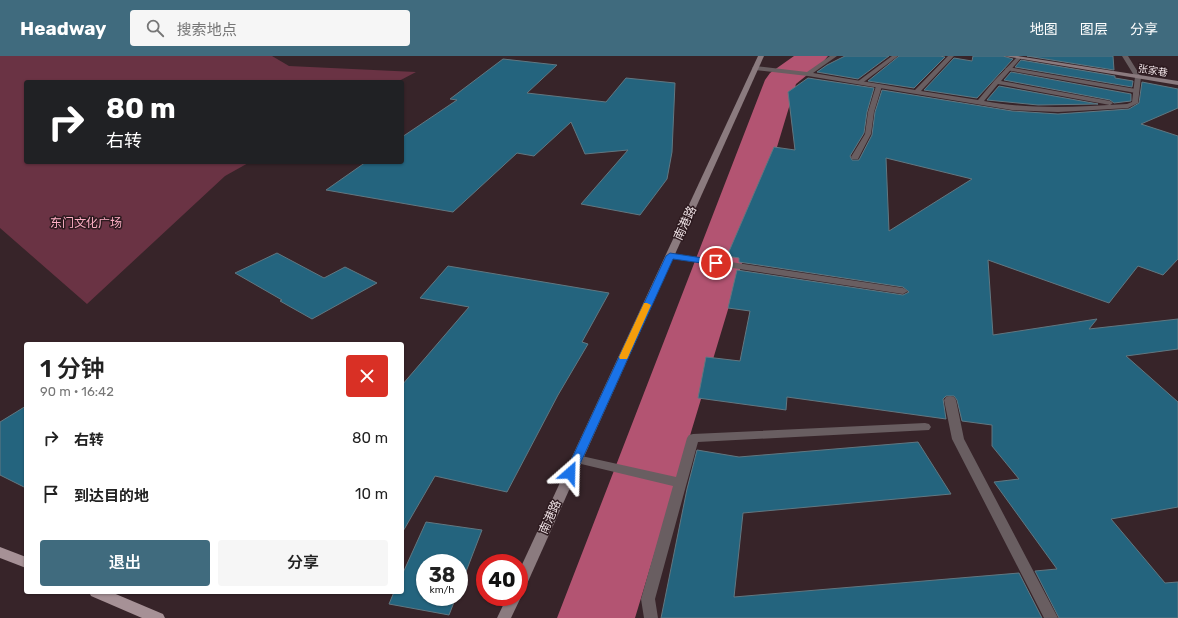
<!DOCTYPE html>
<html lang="zh">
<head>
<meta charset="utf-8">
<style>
	body { margin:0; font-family:Rubik,"Noto Sans SC",sans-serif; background:#f6f6f6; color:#222; height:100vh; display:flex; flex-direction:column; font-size:15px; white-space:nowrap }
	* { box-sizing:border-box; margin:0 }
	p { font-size:13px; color:#767676 }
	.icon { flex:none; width:22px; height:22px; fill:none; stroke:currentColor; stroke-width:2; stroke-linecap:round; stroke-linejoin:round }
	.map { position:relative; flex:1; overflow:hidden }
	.sheet { position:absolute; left:24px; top:286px; width:380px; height:252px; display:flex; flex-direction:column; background:#fff; border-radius:4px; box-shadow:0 1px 3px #0004 }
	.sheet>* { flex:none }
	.banner { position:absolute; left:24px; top:24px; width:380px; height:84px; border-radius:4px; box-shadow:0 1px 3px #0004; background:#202124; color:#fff; overflow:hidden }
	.speed { position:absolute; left:416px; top:498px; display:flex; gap:8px; font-size:20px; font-weight:700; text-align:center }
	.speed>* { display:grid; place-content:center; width:52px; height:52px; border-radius:50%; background:#fff; box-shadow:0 1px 3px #0004; line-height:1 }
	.speed small { font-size:10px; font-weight:400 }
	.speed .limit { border:6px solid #d22; background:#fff; color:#111 }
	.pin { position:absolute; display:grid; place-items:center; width:34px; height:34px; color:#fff; margin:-17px; border:2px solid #fff; border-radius:50%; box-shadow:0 1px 4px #0007 }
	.me { position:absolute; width:44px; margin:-22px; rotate:25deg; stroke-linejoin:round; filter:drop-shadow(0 0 3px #0008) }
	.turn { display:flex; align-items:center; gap:14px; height:84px; padding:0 16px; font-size:18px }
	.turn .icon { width:52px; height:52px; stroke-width:2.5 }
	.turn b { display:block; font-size:28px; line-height:34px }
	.round { display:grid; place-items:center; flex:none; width:42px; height:42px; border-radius:4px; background:#f6f6f6 }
	.summary { display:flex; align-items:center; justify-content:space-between; height:68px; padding:0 16px }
	h1 { font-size:24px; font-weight:600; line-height:30px }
	.action { display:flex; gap:8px; margin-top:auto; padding:8px 16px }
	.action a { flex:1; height:46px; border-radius:4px; background:#406b7e; color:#fff; font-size:16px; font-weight:600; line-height:46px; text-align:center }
	.action a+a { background:#f6f6f6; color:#222 }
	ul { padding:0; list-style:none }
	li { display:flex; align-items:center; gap:12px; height:56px; padding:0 16px }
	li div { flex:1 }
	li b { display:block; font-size:15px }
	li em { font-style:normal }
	header { display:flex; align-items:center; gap:24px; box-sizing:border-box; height:56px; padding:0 20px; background:#406b7e; color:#fff }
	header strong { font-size:19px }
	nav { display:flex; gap:22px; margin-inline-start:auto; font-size:14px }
	.search { width:280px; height:36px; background:#f6f6f6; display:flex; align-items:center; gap:10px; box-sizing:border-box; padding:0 14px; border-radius:4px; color:#767676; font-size:15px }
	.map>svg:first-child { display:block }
	.green { fill:#6a3344 }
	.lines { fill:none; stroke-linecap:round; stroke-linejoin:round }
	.river { fill:#b35472; fill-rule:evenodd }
	.building { fill:#24647e; stroke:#617781; fill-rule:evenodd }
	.lane { fill:#695e61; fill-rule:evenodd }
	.street { fill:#695e61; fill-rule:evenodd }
	.secondary { fill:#8b7b7f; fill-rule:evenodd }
	.primary { fill:#a69196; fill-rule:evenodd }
	.route { fill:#1a73e8; stroke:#114b97 }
	.slow { fill:#f59e0b }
	.labels { text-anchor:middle; stroke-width:3; stroke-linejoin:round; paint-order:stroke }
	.far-street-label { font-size:10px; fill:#ecdfe2; stroke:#2d1a1f }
	.park-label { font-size:12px; fill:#fdafc4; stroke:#2d1a1f }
	.street-label { font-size:12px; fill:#ecdfe2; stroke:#2d1a1f }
</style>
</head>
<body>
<header>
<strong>Headway</strong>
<div class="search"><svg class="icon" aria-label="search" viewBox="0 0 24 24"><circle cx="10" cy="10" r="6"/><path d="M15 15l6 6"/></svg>搜索地点</div>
<nav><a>地图</a><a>图层</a><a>分享</a></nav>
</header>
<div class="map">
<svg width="1178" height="562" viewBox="0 0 1178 562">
	<rect width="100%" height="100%" fill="#372429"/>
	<path class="green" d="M 0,0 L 272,0 L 289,10 L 416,16 L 397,26 L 26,26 L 26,106 L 250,106 L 225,120 L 87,248 L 0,172 Z"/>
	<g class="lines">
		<path class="river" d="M 794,0 L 828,0 L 823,6 L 796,28 L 635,562 L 557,562 L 765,24 L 770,17 Z"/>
	</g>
	<g class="building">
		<path d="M 845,0 L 889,0 L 858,23 L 817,16 L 827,9 Z"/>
		<path d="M 899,0 L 940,0 L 945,1 L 914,32 L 868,25 Z"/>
		<path d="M 973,0 L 1003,0 L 1013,3 L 977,42 L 924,34 L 954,2 L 972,5 Z"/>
		<path d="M 1027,0 L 1113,0 L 1114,14 Z"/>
		<path d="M 503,3 L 557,9 L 527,37 L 606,46 L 626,22 L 675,27 L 672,96 L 667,123 L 640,159 L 581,148 L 628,94 L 585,98 L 571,66 L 534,100 L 517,97 L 453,156 L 326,134 L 366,106 L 402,106 L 402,81 L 457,44 L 450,43 Z"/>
		<path d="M 1021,4 L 1115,20 L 1115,22 L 1133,25 L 1132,31 L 1015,11 Z"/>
		<path d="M 1011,16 L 1131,38 L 1131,45 L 1114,47 L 1110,44 L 1004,24 Z"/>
		<path d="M 808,22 L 874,32 L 867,56 L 864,77 L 850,100 L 852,104 L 859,104 L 872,79 L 875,56 L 882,34 L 1012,55 L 1058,58 L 1129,53 L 1139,47 L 1142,26 L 1178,33 L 1178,52 L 1141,68 L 1178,80 L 1178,203 L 1163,219 L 1138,210 L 1109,247 L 988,204 L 993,279 L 1097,263 L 1089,273 L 1178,263 L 1178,293 L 1126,300 L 1178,346 L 1178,451 L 1111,463 L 1165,527 L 1178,526 L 1178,562 L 1059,562 L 1035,515 L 1057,513 L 994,426 L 1019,423 L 992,390 L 992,369 L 962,365 L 957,344 L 954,340 L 946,340 L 943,343 L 946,363 L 787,341 L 786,354 L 698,342 L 706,301 L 740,305 L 750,255 L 728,252 L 737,214 L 903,239 L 909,236 L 903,231 L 739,206 L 739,202 L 727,200 L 774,91 L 795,94 L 788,36 ZM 886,102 L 972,123 L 889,175 Z"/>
		<path d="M 999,30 L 1098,48 L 1038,49 L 987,44 Z"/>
		<path d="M 277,197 L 324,222 L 345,211 L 377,227 L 312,263 L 280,245 L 282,244 L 235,217 Z"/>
		<path d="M 448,210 L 609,237 L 582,286 L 588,288 L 558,339 L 507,436 L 435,420 L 402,477 L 402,329 L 469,251 L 420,242 Z"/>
		<path d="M 26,350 L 26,432 L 0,419 L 0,366 Z"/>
		<path d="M 918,386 L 951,438 L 743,457 L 734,541 L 1019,517 L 1042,562 L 661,562 L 687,433 L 697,394 L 739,401 Z"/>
		<path d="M 426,466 L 482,474 L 459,534 L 459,507 L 425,507 L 425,541 L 456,541 L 449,559 L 389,548 L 394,536 L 402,536 L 402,519 Z"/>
	</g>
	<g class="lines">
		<g class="lane">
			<path d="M 892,0 L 898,0 L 861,28 L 857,28 L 857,26 Z"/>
			<path d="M 1008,11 L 1136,33 L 1139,35 L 1136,37 L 1006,14 L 1005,13 Z"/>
			<path d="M 879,28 L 882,30 L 874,56 L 871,78 L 858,103 L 852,103 L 851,101 L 865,78 L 868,56 L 876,30 Z"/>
		</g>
		<g class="street">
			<path d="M 830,0 L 837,0 L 813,17 L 915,34 L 948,0 L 954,0 L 921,35 L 978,44 L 994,25 L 1018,0 L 1021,2 L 1001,25 L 1110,45 L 1113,47 L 1110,49 L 998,28 L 984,45 C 1033,54 1077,51 1127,48 L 1132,46 L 1135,21 L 1122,0 L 1128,0 L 1141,21 L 1138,47 L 1128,52 L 1058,56 L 1012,54 L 808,20 L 755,14 L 752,12 L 755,10 L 807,16 Z"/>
			<path d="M 670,197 L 903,232 L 908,235 L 903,238 L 667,202 L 666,200 Z"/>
			<path d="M 950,340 L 954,341 L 956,344 L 964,383 L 1058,562 L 1044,562 L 952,383 L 944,344 L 946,341 Z"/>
			<path d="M 925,367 L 929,368 L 931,371 L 929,374 L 698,386 L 655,543 L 658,562 L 644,562 L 641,543 L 673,430 L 577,407 L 573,406 L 571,403 L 573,400 L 577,399 L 676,421 L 687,382 L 689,379 L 693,378 Z"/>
		</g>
		<g class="secondary">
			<path d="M 758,0 L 764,0 L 526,530 L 524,534 L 519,536 L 519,515 Z"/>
			<path d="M 1004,0 L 1017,0 L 1178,25 L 1178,29 Z"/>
			<path d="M 519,537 L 521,541 L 511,562 L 497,562 L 507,541 L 519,541 Z"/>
		</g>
		<g class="primary">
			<path d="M 0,491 L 26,501 L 26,512 L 0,502 Z"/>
			<path d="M 89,536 L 111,536 L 163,558 L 165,562 L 142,562 L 91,540 Z"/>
		</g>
	</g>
	<path class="route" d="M 670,197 L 716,204 L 720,207 L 716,209 L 673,203 L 576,417 L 574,420 L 566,420 L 565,417 L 666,200 Z"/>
	<path class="slow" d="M 644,247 L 647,247 L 651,249 L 628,301 L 627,303 L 620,303 L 619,301 Z"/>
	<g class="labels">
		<g class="far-street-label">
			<text transform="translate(1153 14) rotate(9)" y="4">张家巷</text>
		</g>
		<g class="park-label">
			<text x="86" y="171">东门文化广场</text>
		</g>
		<g class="street-label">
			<text transform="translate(685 167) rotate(-65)" y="4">南港路</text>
			<text transform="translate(550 461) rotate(-66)" y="4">南港路</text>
		</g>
	</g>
</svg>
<div class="speed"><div>38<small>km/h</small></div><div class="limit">40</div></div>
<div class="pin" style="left:716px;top:207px;background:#d93025"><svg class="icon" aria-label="arrive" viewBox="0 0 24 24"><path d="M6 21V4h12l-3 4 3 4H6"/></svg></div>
<svg class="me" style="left:570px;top:417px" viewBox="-20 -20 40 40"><path d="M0-17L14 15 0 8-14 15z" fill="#1a73e8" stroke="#fff" stroke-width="4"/></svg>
<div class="banner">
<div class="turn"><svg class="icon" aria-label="right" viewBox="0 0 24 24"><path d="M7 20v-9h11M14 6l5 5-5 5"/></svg><div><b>80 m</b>右转</div></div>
</div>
<section class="sheet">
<div class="summary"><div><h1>1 分钟</h1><p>90 m · 16:42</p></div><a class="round" style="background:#d93025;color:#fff"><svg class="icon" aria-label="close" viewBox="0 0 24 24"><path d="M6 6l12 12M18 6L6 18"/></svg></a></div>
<ul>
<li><svg class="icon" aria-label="right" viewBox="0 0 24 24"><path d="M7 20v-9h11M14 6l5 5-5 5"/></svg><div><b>右转</b></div><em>80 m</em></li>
<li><svg class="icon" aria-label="arrive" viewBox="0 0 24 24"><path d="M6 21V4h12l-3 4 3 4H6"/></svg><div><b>到达目的地</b></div><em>10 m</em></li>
</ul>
<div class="action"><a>退出</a><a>分享</a></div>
</section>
</div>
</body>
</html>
